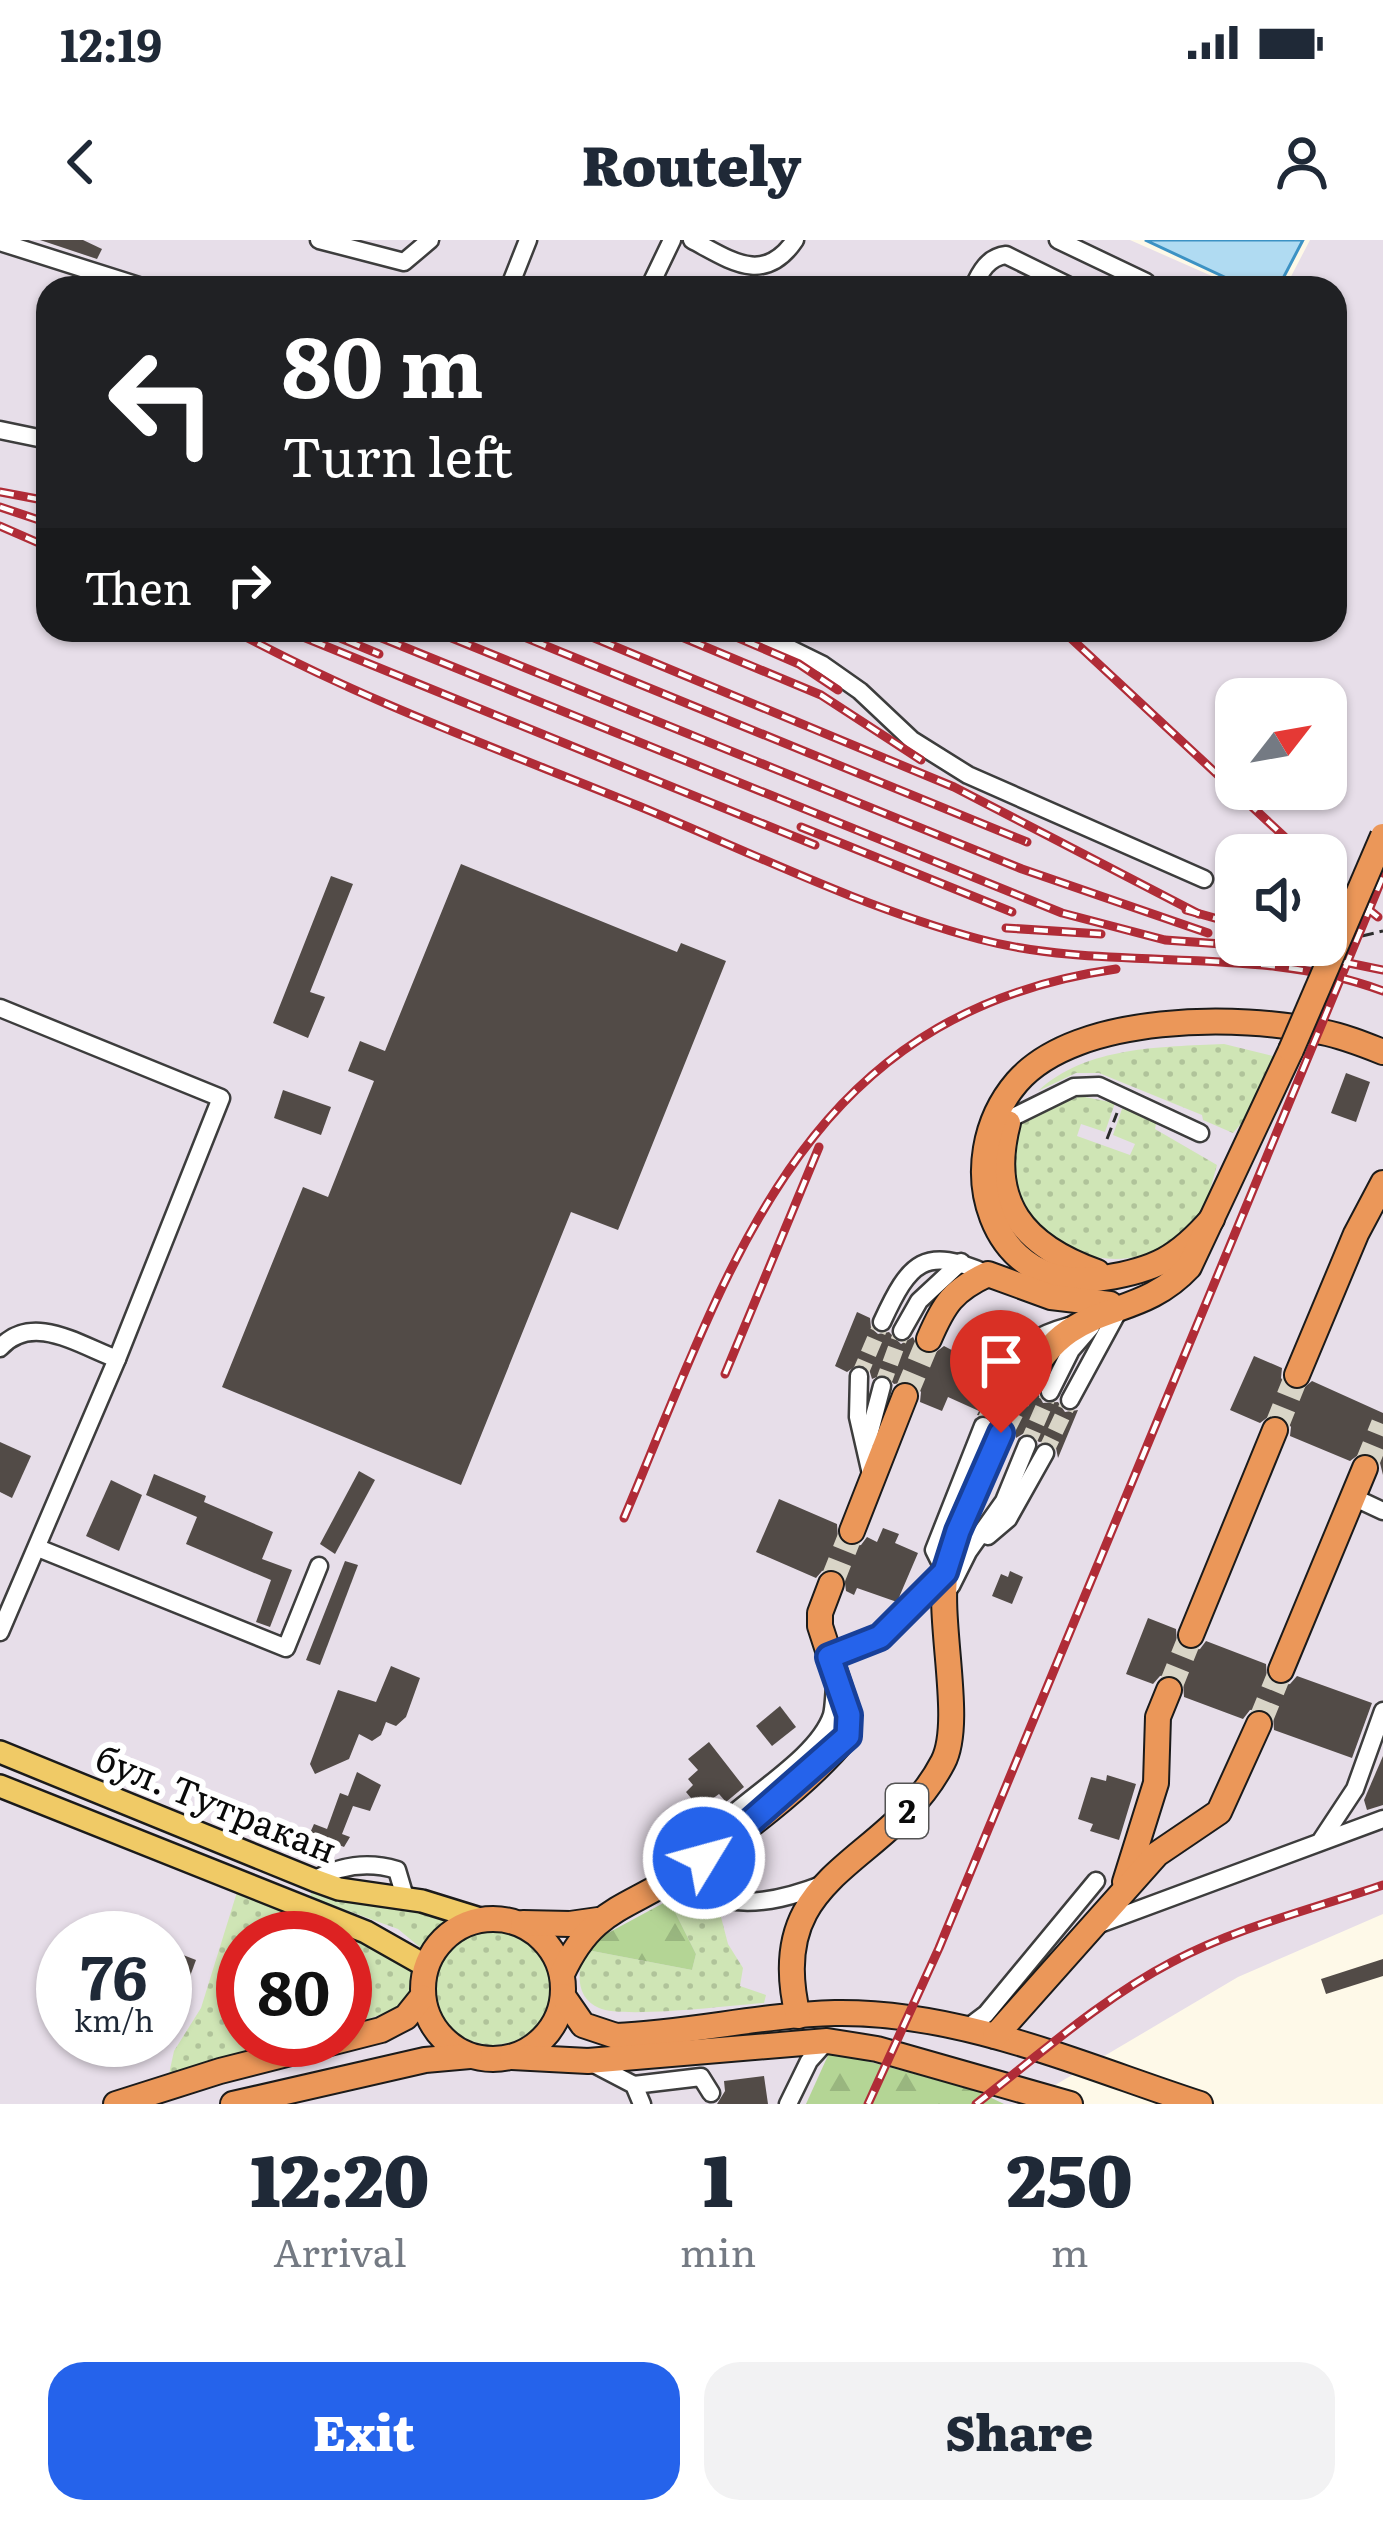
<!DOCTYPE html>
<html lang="en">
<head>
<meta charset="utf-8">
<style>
	body { margin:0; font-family:Literata,serif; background:#f2f2f3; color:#1f2937; height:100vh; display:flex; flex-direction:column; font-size:45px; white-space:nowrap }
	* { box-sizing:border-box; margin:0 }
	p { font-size:39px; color:#747a83 }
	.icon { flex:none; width:66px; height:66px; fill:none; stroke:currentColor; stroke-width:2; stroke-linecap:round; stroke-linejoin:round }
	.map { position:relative; height:1864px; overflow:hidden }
	.sheet { display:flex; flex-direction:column; background:#fff; flex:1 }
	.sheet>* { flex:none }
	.top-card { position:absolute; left:36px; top:36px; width:1311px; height:366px; border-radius:36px; box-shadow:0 3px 9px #0004; background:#202124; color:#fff; overflow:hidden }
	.needle { width:78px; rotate:59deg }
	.controls { position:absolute; left:1215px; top:438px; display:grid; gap:24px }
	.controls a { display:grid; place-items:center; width:132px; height:132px; border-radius:24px; background:#fff; box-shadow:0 3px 9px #0004; font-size:60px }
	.speed { position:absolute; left:36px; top:1671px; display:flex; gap:24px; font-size:60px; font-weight:700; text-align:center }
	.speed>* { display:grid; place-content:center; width:156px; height:156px; border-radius:50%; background:#fff; box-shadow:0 3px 9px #0004; line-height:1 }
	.speed small { font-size:30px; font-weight:400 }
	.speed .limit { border:18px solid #d22; background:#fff; color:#111 }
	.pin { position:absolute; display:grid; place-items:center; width:102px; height:102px; color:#fff; margin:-123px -51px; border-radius:50% 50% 50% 0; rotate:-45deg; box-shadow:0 0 12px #0007 }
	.pin .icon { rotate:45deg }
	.me { position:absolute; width:132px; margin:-66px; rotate:53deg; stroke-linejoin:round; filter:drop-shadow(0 0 9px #0008) }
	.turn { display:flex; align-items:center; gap:42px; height:252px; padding:0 48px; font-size:54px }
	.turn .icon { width:156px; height:156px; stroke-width:2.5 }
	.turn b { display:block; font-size:84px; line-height:102px }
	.then { display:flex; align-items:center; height:114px; padding:0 48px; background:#0003; gap:24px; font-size:45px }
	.eta { display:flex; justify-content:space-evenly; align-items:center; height:204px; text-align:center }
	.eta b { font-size:72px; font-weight:800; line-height:84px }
	.primary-button { display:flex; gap:24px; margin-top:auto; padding:24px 48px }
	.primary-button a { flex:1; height:138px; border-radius:36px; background:#2563eb; color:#fff; font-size:48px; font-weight:800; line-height:138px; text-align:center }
	.primary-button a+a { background:#f2f2f3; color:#1f2937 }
	.status { display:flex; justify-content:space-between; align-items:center; height:84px; padding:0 60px; background:#fff; direction:ltr }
	.status svg { height:33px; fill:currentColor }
	header { display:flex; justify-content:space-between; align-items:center; height:156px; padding:0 48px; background:#fff; font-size:54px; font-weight:800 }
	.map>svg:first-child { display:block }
	.industrial { fill:#e7dee9; fill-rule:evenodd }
	.grass { fill:url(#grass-dots) }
	.forest { fill:url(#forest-firs) }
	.water { fill:#b0dbf2; stroke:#3c92c4; stroke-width:3 }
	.building { fill:#524b47 }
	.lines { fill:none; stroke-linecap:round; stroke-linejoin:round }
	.minor-tunnel { stroke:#d9d5c7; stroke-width:16; stroke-dasharray:16 8; stroke-linecap:butt }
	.highway-tunnel { stroke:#d9d5c7; stroke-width:24; stroke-dasharray:24 12; stroke-linecap:butt }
	.minor-casing { stroke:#3d3d3d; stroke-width:21 }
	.major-casing { stroke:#1b1b1b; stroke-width:26 }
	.highway-casing { stroke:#1b1b1b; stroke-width:28 }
	.path { stroke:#2c2c2c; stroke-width:3; stroke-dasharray:12 6; stroke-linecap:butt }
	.minor { stroke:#fff; stroke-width:16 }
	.major { stroke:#f0ca66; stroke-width:21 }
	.highway { stroke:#eb9759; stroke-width:24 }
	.rail-casing { stroke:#b02c37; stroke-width:9 }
	.rail { stroke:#fff; stroke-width:4.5; stroke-dasharray:14; stroke-linecap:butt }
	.highway-bridge-casing { stroke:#1b1b1b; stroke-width:28; stroke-linecap:butt }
	.highway-bridge { stroke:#eb9759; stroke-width:24 }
	.route-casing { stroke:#184099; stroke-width:30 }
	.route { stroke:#2563eb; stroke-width:21 }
	.labels { text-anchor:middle; stroke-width:12; stroke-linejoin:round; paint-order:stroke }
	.shield { fill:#fff; stroke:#545454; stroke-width:3 }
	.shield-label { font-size:33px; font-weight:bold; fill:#0a0a0a }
	.street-label { font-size:36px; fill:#0a0a0a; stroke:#fff }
</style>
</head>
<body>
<div class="status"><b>12:19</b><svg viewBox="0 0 49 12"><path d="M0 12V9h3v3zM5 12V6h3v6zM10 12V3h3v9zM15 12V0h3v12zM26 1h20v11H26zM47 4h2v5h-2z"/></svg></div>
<header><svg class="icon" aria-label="back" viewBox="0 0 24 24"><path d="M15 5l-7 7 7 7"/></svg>Routely<svg class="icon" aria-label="person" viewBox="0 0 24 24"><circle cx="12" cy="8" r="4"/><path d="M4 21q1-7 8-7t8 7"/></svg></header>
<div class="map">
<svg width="1383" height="1864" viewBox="0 0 1383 1864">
	<defs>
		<pattern id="grass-dots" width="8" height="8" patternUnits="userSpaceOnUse" patternTransform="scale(3)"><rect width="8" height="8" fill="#cfe5b5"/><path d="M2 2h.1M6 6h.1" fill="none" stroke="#b0c39a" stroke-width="1.8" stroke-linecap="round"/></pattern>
		<pattern id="forest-firs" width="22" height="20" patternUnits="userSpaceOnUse" patternTransform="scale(3)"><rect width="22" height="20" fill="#b4d595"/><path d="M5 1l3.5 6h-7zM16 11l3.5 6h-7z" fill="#99b67f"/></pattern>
	</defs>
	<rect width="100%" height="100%" fill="#fef9e8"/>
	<path class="industrial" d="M 0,0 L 1130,0 L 1239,48 L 48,48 L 48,390 L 1335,390 L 1335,48 L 1285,48 L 1310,0 L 1383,0 L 1383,1674 L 1238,1737 L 1023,1864 L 0,1864 ZM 1236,459 L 1326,459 L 1326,549 L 1236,549 ZM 1236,615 L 1326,615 L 1326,705 L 1236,705 ZM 63,1698 L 165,1698 L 165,1800 L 63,1800 ZM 243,1698 L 345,1698 L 345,1800 L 243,1800 Z"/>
	<g class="grass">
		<path d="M 1224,804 L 1277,817 L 1258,864 L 1233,893 L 1203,880 L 1202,875 L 1099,833 L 1076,833 L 1038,851 C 1087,806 1161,807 1224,804 Z"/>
		<path d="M 1080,856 L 1115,863 L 1105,892 L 1081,884 L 1077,896 L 1130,915 L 1135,904 L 1113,895 L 1123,866 L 1157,879 L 1155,889 L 1217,925 C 1212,942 1208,963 1197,977 C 1136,1059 1008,1012 1014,912 C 1014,903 1015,892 1021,885 C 1033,872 1063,864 1080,856 Z"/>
		<path d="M 312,1649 L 382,1658 L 452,1679 L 452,1683 L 422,1709 L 398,1689 L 310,1657 Z"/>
		<path d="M 237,1652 C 278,1667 391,1700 412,1734 L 408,1757 L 391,1771 L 345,1787 L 345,1698 L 243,1698 L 243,1800 L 293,1800 L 169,1834 L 174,1811 L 201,1768 Z"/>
		<path d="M 669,1660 L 721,1677 L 728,1704 L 743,1728 L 740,1746 L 766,1755 L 764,1763 C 733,1765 623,1779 599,1768 C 575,1758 576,1729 587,1710 L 692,1730 L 696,1714 Z"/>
		<circle cx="493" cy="1746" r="59"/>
	</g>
	<g class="forest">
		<path d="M 669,1660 L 696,1714 L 692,1730 L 587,1710 L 595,1700 Z"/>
		<path d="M 830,1811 L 977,1851 L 1004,1864 L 806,1864 Z"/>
	</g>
	<path class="water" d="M 1145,0 L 1303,0 L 1278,48 L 1248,48 Z"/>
	<g class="building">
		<path d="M 40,0 L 83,0 L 102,9 L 97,19 Z"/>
		<path d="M 1234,610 L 1236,611 L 1236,660 L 1219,654 Z"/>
		<path d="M 461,624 L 677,712 L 681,703 L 726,721 L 618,990 L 571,972 L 461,1245 L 222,1147 L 303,947 L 328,957 L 374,841 L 348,831 L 360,801 L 385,811 Z"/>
		<path d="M 331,636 L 353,644 L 310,752 L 325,757 L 308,798 L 273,783 Z"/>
		<path d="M 1346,833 L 1370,842 L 1356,882 L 1331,873 Z"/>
		<path d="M 283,850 L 331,867 L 321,895 L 274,878 Z"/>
		<path d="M 857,1072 L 870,1078 L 871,1088 L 878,1094 L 889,1092 L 901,1104 L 913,1097 L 921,1113 L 932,1115 L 944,1106 L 992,1131 L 997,1143 L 1011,1144 L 1019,1156 L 1038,1154 L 1043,1163 L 1058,1162 L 1065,1172 L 1078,1170 L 1058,1218 L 1056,1208 L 1050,1201 L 1039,1202 L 1026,1192 L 1016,1198 L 1015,1185 L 1007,1178 L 977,1175 L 979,1171 L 948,1157 L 942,1171 L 920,1162 L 921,1152 L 912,1141 L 894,1144 L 884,1134 L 872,1139 L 869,1129 L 860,1123 L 847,1132 L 835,1126 Z"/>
		<path d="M 1254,1116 L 1282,1128 L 1281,1138 L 1290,1150 L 1300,1151 L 1312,1141 L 1383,1173 L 1383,1235 L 1379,1219 L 1372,1213 L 1362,1212 L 1350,1221 L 1290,1196 L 1291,1187 L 1282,1175 L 1272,1174 L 1260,1183 L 1230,1170 Z"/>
		<path d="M 0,1202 L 31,1216 L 12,1258 L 0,1252 Z"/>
		<path d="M 359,1231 L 375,1240 L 335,1314 L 320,1304 Z"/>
		<path d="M 154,1234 L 206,1256 L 204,1262 L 273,1292 L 262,1319 L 292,1330 L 270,1387 L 256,1382 L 271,1340 L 186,1304 L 197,1277 L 146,1255 Z"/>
		<path d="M 111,1240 L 142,1255 L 119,1311 L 86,1296 Z"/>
		<path d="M 779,1259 L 837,1284 L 838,1300 L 847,1307 L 861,1305 L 867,1297 L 877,1302 L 883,1288 L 899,1294 L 895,1303 L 918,1313 L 897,1362 L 857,1348 L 854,1355 L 846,1351 L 844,1335 L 836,1328 L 822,1331 L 816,1338 L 756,1312 Z"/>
		<path d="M 345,1321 L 358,1325 L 320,1425 L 306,1420 Z"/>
		<path d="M 1010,1331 L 1023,1337 L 1012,1364 L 992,1356 L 1001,1334 L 1008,1337 Z"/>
		<path d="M 1148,1378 L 1176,1389 L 1177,1404 L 1186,1411 L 1200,1409 L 1206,1401 L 1266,1424 L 1267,1439 L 1276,1446 L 1290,1444 L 1297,1436 L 1372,1463 L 1352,1518 L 1274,1490 L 1273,1475 L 1265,1469 L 1250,1470 L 1243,1479 L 1184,1457 L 1183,1441 L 1174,1434 L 1160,1436 L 1153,1444 L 1126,1434 Z"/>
		<path d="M 391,1426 L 420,1438 L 406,1477 L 396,1486 L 386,1482 L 381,1495 L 372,1501 L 359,1494 L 349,1519 L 315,1534 L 310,1524 L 338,1450 L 376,1462 Z"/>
		<path d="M 780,1466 L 796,1487 L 772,1506 L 756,1486 Z"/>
		<path d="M 709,1502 L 744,1547 L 726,1562 L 719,1554 L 708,1562 L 704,1557 L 696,1564 L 686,1552 L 693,1545 L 688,1539 L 698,1530 L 688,1519 Z"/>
		<path d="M 1383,1516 L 1383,1565 L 1367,1570 L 1364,1560 Z"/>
		<path d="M 357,1532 L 381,1545 L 370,1571 L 353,1566 L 342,1594 L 350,1597 L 344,1607 L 310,1593 L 314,1584 L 327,1589 L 340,1553 L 348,1556 Z"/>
		<path d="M 1107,1535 L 1136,1544 L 1119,1600 L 1090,1591 L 1093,1584 L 1078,1579 L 1091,1537 L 1106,1541 Z"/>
		<path d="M 165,1708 L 196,1720 L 186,1747 L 165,1740 Z"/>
		<path d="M 1383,1719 L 1383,1736 L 1326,1754 L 1321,1739 Z"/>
		<path d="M 764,1836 L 768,1864 L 717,1864 L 725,1851 L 724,1841 Z"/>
	</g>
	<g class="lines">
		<g class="minor-tunnel">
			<path d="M 859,1136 L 882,1082"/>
			<path d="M 882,1146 L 902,1091"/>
			<path d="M 983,1186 L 1005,1133"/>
			<path d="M 1027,1205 L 1050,1152"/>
			<path d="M 1045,1213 L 1070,1160"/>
		</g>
		<g class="highway-tunnel">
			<path d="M 905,1156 L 929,1099"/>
			<path d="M 1275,1190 L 1297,1135"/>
			<path d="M 1001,1193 L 1027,1142"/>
			<path d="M 1365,1228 L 1383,1184"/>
			<path d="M 831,1344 L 852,1291"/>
			<path d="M 1169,1450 L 1191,1395"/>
			<path d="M 1259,1484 L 1281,1430"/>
		</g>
		<defs>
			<g id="minor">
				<path d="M 319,0 L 404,22 L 430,0"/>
				<path d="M 692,0 C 730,20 764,46 795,0"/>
				<path d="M 1058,0 L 1146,42"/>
				<path d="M 0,2 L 145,48"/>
				<path d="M 509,48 L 528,0"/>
				<path d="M 649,48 L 672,0"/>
				<path d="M 973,48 C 980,32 988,17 1006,15 L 1073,48"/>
				<path d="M 0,190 L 48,200"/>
				<path d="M 752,390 L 823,425 L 860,451 L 912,500 L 968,535 L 1204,639"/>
				<path d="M 0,768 L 221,858 L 117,1119 L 0,1392"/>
				<path d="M 1009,879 L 1074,847 L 1099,846 L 1200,893"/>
				<path d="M 882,1082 C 910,1021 924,1006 988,1034"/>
				<path d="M 902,1091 L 919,1061 L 961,1022"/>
				<path d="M 0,1108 C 32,1072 79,1105 117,1119"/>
				<path d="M 1005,1133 C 1022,1104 1037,1095 1069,1086"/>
				<path d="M 859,1136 L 858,1177 L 871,1234"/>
				<path d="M 1050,1152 L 1071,1110 L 1091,1087"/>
				<path d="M 1070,1160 L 1120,1068"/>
				<path d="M 868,1199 L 882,1146"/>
				<path d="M 1353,1257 L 1383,1271"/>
				<path d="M 988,1296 L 1008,1279 L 1045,1213"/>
				<path d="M 38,1308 L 286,1408 L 319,1326"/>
				<path d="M 951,1346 L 968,1312 L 1004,1261 L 1027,1205"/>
				<path d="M 829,1417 L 880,1397 L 945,1332 L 934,1310 L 983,1186"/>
				<path d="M 1322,1599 L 1355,1549 L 1383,1471"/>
				<path d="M 683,1629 C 708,1575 814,1529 832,1475 C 834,1467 834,1456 835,1447"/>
				<path d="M 314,1640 C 339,1626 368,1621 397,1630 L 405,1657"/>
				<path d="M 663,1644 C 730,1665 758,1670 824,1644"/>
				<path d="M 1097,1685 L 1383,1579"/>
				<path d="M 966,1789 L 986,1774 L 1096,1641"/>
				<path d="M 588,1821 L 634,1845 L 642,1864"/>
				<path d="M 634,1845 L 701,1837 L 711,1853"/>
				<path d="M 788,1864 L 809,1821 L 827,1801"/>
			</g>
			<g id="major">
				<path d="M 0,1512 L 314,1640 L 339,1649 L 422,1661 L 480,1679"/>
				<path d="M 0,1546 L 366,1692 L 426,1726"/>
			</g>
			<g id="highway">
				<path d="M 1008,883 C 987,963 1024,1006 1097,1032"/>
				<path d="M 1212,979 C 1178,1018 1155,1030 1104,1038 C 990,1058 949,921 1017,842 C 1077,773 1240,774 1322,792 C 1343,796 1363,804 1383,812"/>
				<path d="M 929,1099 C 944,1064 953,1050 988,1034 L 1051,1057 L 1110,1064"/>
				<path d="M 1297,1135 L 1356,994 L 1383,943"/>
				<path d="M 1027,1142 C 1071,1055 1134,1086 1189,1027 L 1291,810"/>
				<path d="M 852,1291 L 905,1156"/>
				<path d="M 1191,1395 L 1275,1190"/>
				<path d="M 1281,1430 L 1365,1228"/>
				<path d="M 1125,1642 L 1156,1543 L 1158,1477 L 1169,1450"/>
				<circle cx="493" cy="1749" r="70"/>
				<path d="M 523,1683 L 570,1684 L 598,1680"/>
				<path d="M 562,1734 C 592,1669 624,1670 680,1634 C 733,1601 808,1544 847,1496 L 849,1475 L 820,1386 L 820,1373 L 831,1344"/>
				<path d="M 563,1756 L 583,1785 L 616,1796 C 689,1793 762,1775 835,1773 C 961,1771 1083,1826 1200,1864"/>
				<path d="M 798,1776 C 762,1629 888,1628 943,1522 C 964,1482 937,1382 946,1330 C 953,1283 982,1236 1001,1193"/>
				<path d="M 995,1796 L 1157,1614 L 1219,1572 L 1259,1484"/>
				<path d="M 512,1817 L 588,1821 L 827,1801 L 877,1809 L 1070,1864"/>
				<path d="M 116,1864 L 220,1831 L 381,1790 L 406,1777 L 422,1757"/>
				<path d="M 233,1864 L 425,1820 L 470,1816"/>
			</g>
		</defs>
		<use href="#minor" class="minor-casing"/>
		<use href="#major" class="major-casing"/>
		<use href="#highway" class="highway-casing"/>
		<g class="path">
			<path d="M 1216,628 L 1249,604 L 1267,615"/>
			<path d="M 1362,696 L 1383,691"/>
			<path d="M 1107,899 L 1117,873"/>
		</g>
		<use href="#minor" class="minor"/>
		<use href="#major" class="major"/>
		<use href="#highway" class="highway"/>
		<defs>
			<g id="rail">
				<path d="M 0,252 L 48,261"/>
				<path d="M 0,267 L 48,283"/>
				<path d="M 0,286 L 48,307"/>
				<path d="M 233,390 C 363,461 504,511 641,567 C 752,613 863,668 979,699 C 1110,734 1257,703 1383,751"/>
				<path d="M 286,390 L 815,605"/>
				<path d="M 321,390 L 379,414"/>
				<path d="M 362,390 L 1062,673 L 1165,700 L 1236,705"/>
				<path d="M 432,390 L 1022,629 L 1208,693"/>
				<path d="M 507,390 L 1027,602"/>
				<path d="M 575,390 L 954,547 L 1199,674"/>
				<path d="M 665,390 L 821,455 L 921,520"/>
				<path d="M 720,390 L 799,424 L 838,450"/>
				<path d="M 1062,390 L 1304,615"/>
				<path d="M 801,587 L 1012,672"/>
				<path d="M 1326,635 L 1378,677"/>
				<path d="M 1186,670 L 1236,684"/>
				<path d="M 1006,688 L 1101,694"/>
				<path d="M 1261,705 L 1383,730"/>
				<path d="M 725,1134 L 819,907"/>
				<path d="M 624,1278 C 731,1025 801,774 1116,729"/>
				<path d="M 868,1864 L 939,1708 L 1383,636"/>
				<path d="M 976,1864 C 1039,1815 1101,1759 1172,1722 C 1238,1687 1313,1669 1383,1645"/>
			</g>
		</defs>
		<use href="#rail" class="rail-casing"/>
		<use href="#rail" class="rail"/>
		<defs>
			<path id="highway-bridge" d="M 1291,810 L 1383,596"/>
		</defs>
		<use href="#highway-bridge" class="highway-bridge-casing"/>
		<use href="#highway-bridge" class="highway-bridge"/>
	</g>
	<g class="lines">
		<defs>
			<path id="route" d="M 704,1618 L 734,1596 L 848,1496 L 849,1475 L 829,1417 L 880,1397 L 945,1332 L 958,1291 L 1001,1193"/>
		</defs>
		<use href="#route" class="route-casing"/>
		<use href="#route" class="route"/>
	</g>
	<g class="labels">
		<rect class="shield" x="886" y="1544" width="42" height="54" rx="9"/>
		<g class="shield-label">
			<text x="907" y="1583">2</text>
		</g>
		<g class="street-label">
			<text transform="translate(216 1564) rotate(22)" y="13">бул. Тутракан</text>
		</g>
	</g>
</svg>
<div class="controls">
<a><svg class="needle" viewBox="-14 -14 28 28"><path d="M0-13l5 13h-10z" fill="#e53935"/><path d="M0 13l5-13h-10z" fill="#747a83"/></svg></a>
<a><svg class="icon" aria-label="sound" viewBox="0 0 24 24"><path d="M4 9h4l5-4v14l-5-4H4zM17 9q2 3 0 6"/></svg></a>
</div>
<div class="speed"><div>76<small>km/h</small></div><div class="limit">80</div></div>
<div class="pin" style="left:1001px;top:1193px;background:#d93025"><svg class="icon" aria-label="arrive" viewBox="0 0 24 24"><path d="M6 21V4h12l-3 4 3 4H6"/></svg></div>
<svg class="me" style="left:704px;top:1618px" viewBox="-20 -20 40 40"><circle r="17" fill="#2563eb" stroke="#fff" stroke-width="3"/><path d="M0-11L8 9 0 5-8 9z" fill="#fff"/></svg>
<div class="top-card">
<div class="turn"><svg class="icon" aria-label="left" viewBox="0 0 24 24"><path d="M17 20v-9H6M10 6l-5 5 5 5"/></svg><div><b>80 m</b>Turn left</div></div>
<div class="then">Then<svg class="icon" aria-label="right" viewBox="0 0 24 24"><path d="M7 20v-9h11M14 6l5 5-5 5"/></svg></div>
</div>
</div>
<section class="sheet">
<div class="eta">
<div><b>12:20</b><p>Arrival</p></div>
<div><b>1</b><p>min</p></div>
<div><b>250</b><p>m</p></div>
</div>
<div class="primary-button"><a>Exit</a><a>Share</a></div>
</section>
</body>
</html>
